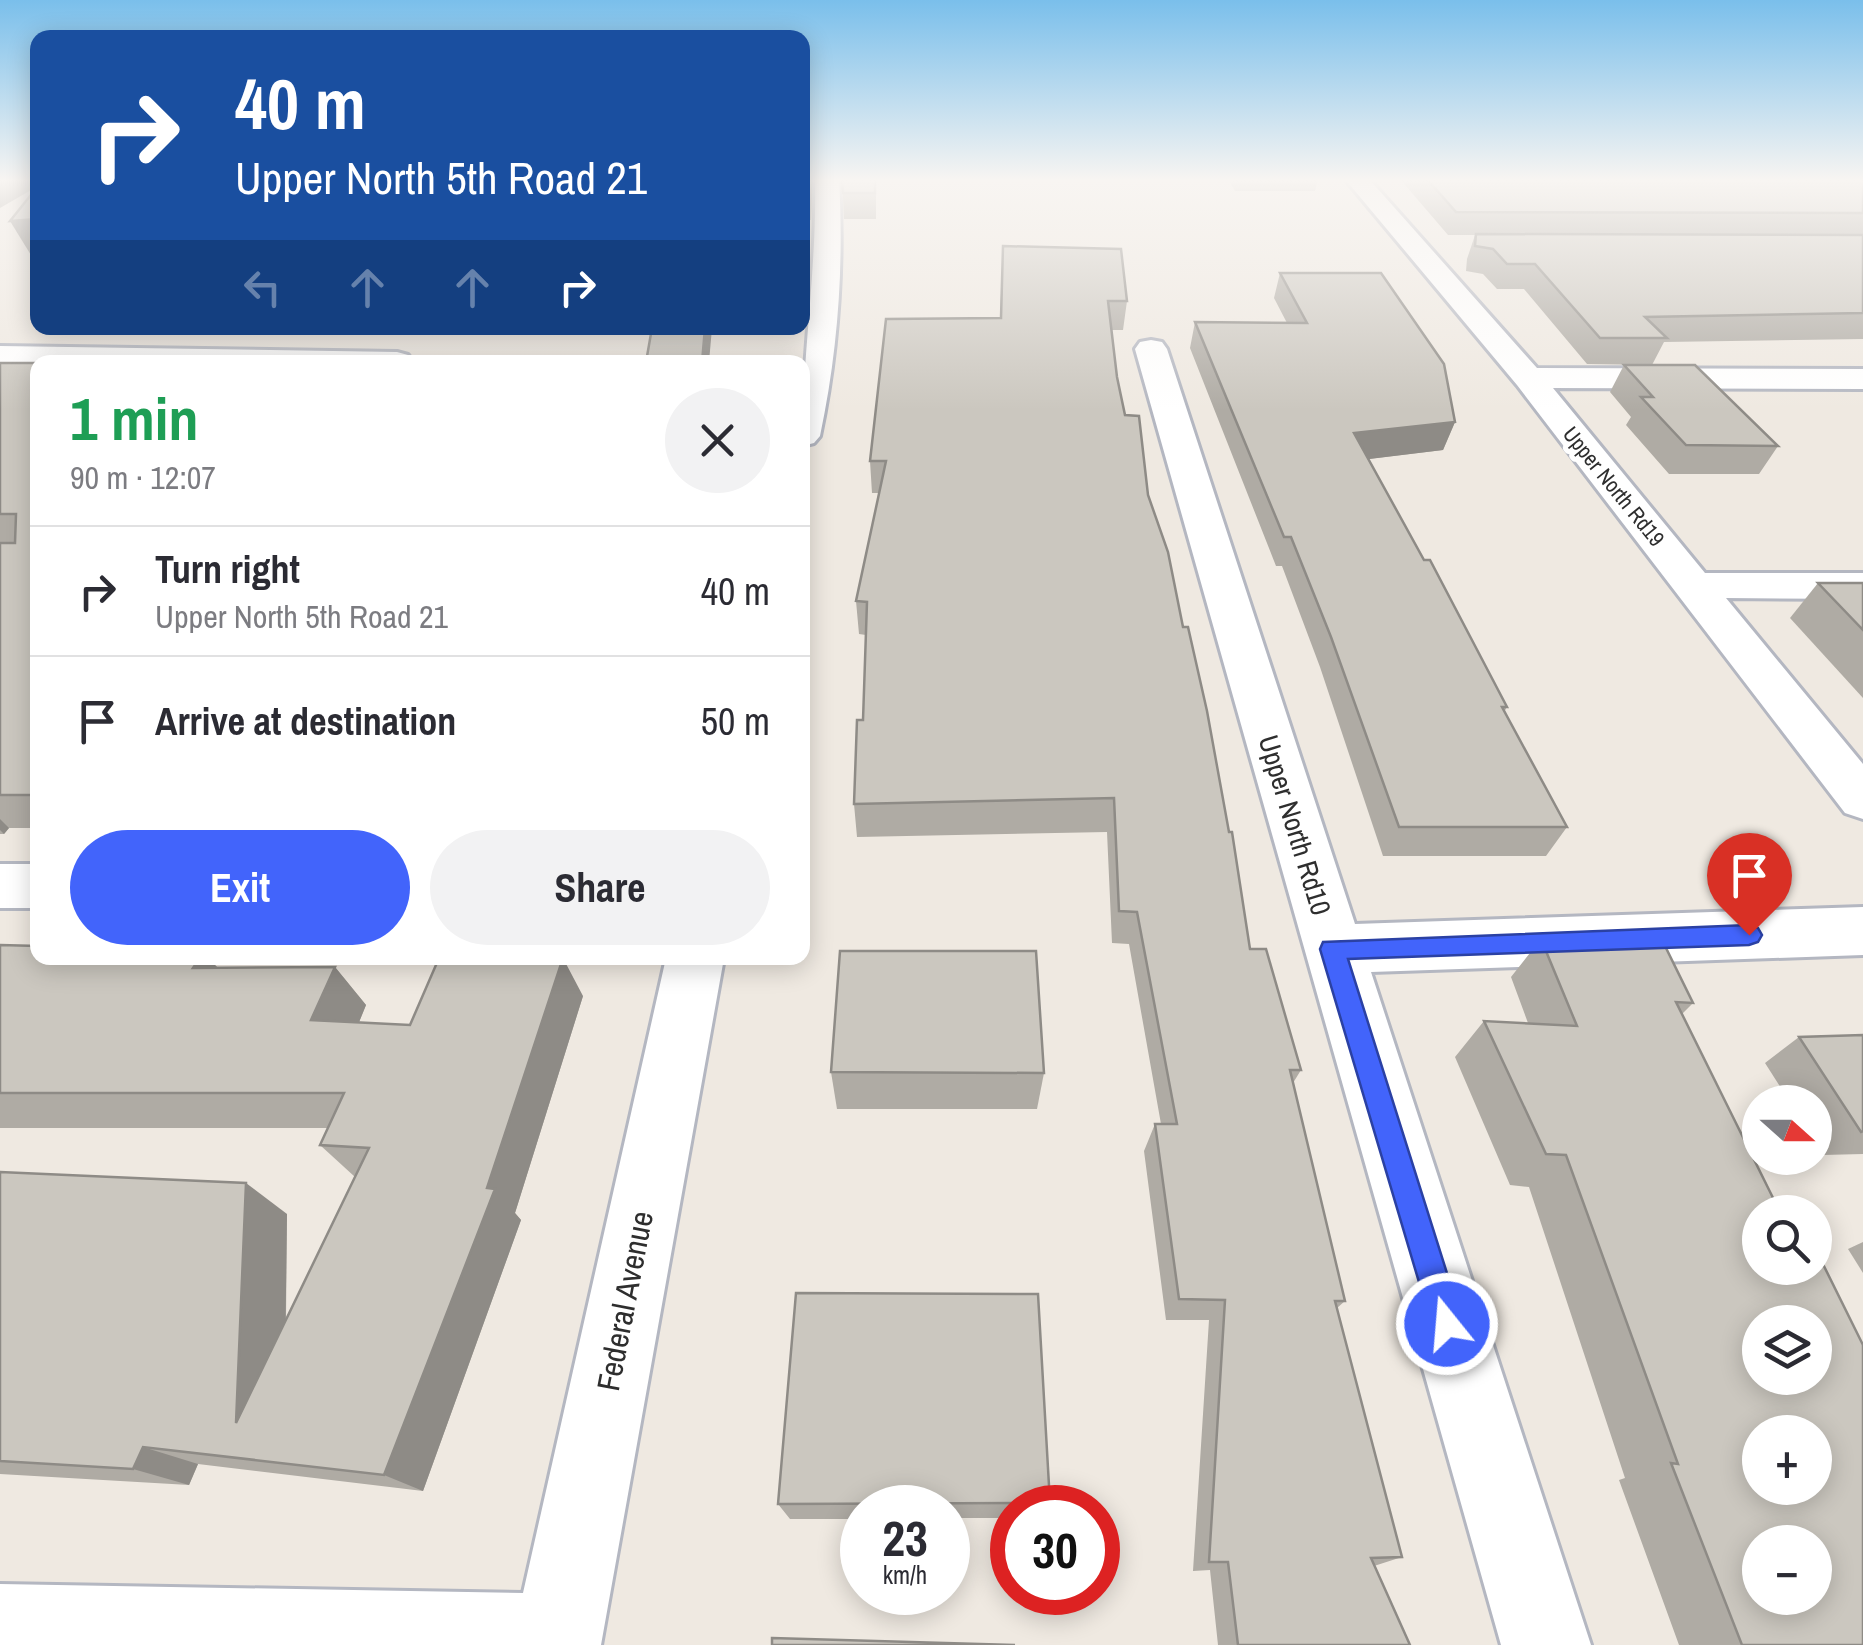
<!DOCTYPE html>
<html lang="en">
<head>
<meta charset="utf-8">
<style>
	body { margin:0; font-family:"Archivo Narrow",sans-serif; background:#f2f2f3; color:#2b2b33; height:100vh; display:flex; flex-direction:column; font-size:38px; white-space:nowrap }
	* { box-sizing:border-box; margin:0 }
	p { font-size:32px; color:#7c7c81 }
	.icon { flex:none; width:55px; height:55px; fill:none; stroke:currentColor; stroke-width:2; stroke-linecap:round; stroke-linejoin:round }
	.map { position:relative; flex:1; overflow:hidden }
	.side { position:absolute; left:30px; top:355px; width:780px; height:610px; display:flex; flex-direction:column; background:#fff; border-radius:20px; box-shadow:0 5px 25px #0003 }
	.side>* { flex:none }
	.hud { position:absolute; left:30px; top:30px; width:780px; height:305px; border-radius:20px; box-shadow:0 5px 25px #0003; background:#1a4fa0; color:#fff; overflow:hidden }
	.needle { width:65px; rotate:111deg }
	.controls { position:absolute; left:1742px; top:1085px; display:grid; gap:20px }
	.controls a { display:grid; place-items:center; width:90px; height:90px; border-radius:50%; background:#fff; box-shadow:0 5px 25px #0003; font-size:50px }
	.speed { position:absolute; left:840px; top:1485px; display:flex; gap:20px; font-size:50px; font-weight:700; text-align:center }
	.speed>* { display:grid; place-content:center; width:130px; height:130px; border-radius:50%; background:#fff; box-shadow:0 5px 25px #0003; line-height:1 }
	.speed small { font-size:25px; font-weight:400 }
	.speed .limit { border:15px solid #d22; background:#fff; color:#111 }
	.pin { position:absolute; display:grid; place-items:center; width:85px; height:85px; color:#fff; margin:-102px -42px; border-radius:50% 50% 50% 0; rotate:-45deg; box-shadow:0 0 10px #0007 }
	.pin .icon { rotate:45deg }
	.me { position:absolute; width:110px; margin:-55px; rotate:343deg; stroke-linejoin:round; filter:drop-shadow(0 0 8px #0008) }
	.turn { display:flex; align-items:center; gap:35px; height:210px; padding:0 40px; font-size:45px }
	.turn .icon { width:130px; height:130px; stroke-width:2.5 }
	.turn b { display:block; font-size:70px; line-height:85px }
	.lanes { display:flex; align-items:center; height:95px; padding:0 40px; background:#0003; justify-content:center; gap:50px; direction:ltr }
	.lanes .off { opacity:.35 }
	.round { display:grid; place-items:center; flex:none; width:105px; height:105px; border-radius:52px; background:#f2f2f3 }
	.overview { display:flex; align-items:center; justify-content:space-between; height:170px; padding:0 40px }
	h1 { font-size:60px; font-weight:800; line-height:75px; color:#1e9e55 }
	.button { display:flex; gap:20px; margin-top:auto; padding:20px 40px }
	.button a { flex:1; height:115px; border-radius:60px; background:#4264fb; color:#fff; font-size:40px; font-weight:800; line-height:115px; text-align:center }
	.button a+a { background:#f2f2f3; color:#2b2b33 }
	ul { padding:0; list-style:none }
	li { display:flex; align-items:center; gap:30px; height:130px; padding:0 40px; border-top:2px solid #e1e1e2 }
	li div { flex:1 }
	li b { display:block; font-size:38px }
	li em { font-style:normal }
	.map>svg:first-child { display:block }
	.lines { fill:none; stroke-linecap:round; stroke-linejoin:round }
	.minor-casing { stroke:#b4b7c1; stroke-width:6 }
	.minor { fill:#fff; fill-rule:evenodd }
	.wall { fill:#afaba4 }
	.shaded-wall { fill:#8e8b86 }
	.building { fill:#cbc7bf; stroke:#8e8b86; stroke-width:2.5; fill-rule:evenodd }
	.route { fill:#4264fb; stroke:#2b41a3; stroke-width:2.5 }
	.labels { text-anchor:middle; stroke-width:10; stroke-linejoin:round; paint-order:stroke }
	.far-street-label { font-size:22px; fill:#2e2e2e; stroke:#fff }
	.street-label { font-size:28px; fill:#2e2e2e; stroke:#fff }
	.near-street-label { font-size:32px; fill:#2e2e2e; stroke:#fff }
</style>
</head>
<body>
<div class="map">
<svg width="1863" height="1645" viewBox="0 0 1863 1645">
	<rect width="100%" height="100%" fill="#efe9e1"/>
	<g class="lines">
		<defs>
			<g id="minor">
				<path d="M 815,179 L 839,179 C 844,266 838,351 820,436 L 814,443 L 802,446 C 802,357 817,269 815,179 Z"/>
				<path d="M 1345,179 L 1369,179 L 1537,368 L 1863,369 L 1863,389 L 1553,388 L 1705,573 L 1863,573 L 1863,599 L 1726,598 L 1863,764 L 1863,819 L 1845,813 L 1517,385 Z"/>
				<path d="M 1151,340 L 1162,342 L 1167,349 L 1355,924 L 1863,907 L 1863,955 L 1371,972 L 1591,1645 L 1501,1645 L 1135,349 L 1140,342 Z"/>
				<path d="M 0,346 L 397,352 L 408,355 L 413,362 L 0,364 Z"/>
				<rect x="0" y="864" width="38" height="44"/>
				<path d="M 666,958 L 724,958 L 601,1645 L 0,1645 L 0,1584 L 523,1593 Z"/>
			</g>
		</defs>
		<use href="#minor" class="minor-casing"/>
		<use href="#minor" class="minor"/>
	</g>
	<g class="wall">
		<path d="M 802,179 L 812,179 L 811,220 L 802,220 Z"/>
		<path d="M 842,179 L 876,179 L 876,219 L 844,219 Z"/>
		<path d="M 1228,179 L 1318,179 L 1315,191 L 1235,191 Z"/>
		<path d="M 1400,179 L 1863,179 L 1863,339 L 1664,342 L 1652,365 L 1587,364 L 1524,289 L 1497,289 L 1483,274 L 1466,271 L 1467,259 L 1475,235 L 1448,235 Z"/>
		<path d="M 1003,246 L 1127,301 L 1123,330 L 1112,330 L 1117,377 L 1125,415 L 1148,495 L 1250,949 L 1301,1070 L 1293,1083 L 1345,1301 L 1337,1308 L 1402,1557 L 1374,1566 L 1410,1645 L 1218,1645 L 1210,1570 L 1193,1571 L 1209,1320 L 1166,1320 L 1144,1151 L 1155,1124 L 1161,1124 L 1129,944 L 1112,943 L 1107,832 L 857,837 L 854,804 L 863,720 L 866,635 L 859,634 L 856,601 L 879,493 L 872,493 L 870,461 L 1000,318 Z"/>
		<path d="M 1280,273 L 1455,422 L 1443,450 L 1368,459 L 1507,707 L 1504,712 L 1567,827 L 1546,856 L 1383,856 L 1320,667 L 1282,566 L 1276,566 L 1190,348 L 1195,322 L 1287,323 L 1274,298 Z"/>
		<path d="M 0,363 L 38,363 L 38,828 L 9,828 L 4,834 L 0,834 Z"/>
		<path d="M 1624,365 L 1778,446 L 1759,474 L 1669,474 L 1626,425 L 1631,417 L 1610,392 Z"/>
		<path d="M 1818,583 L 1863,583 L 1863,698 L 1790,618 Z"/>
		<path d="M 1541,939 L 1693,1003 L 1682,1014 L 1863,1645 L 1679,1645 L 1619,1480 L 1625,1478 L 1529,1187 L 1510,1185 L 1455,1057 L 1484,1021 L 1528,1023 L 1511,977 Z"/>
		<path d="M 0,945 L 38,958 L 208,958 L 218,968 L 335,967 L 366,1005 L 359,1022 L 410,1025 L 583,996 L 515,1213 L 521,1220 L 423,1491 L 198,1464 L 189,1485 L 0,1474 L 0,1172 L 287,1214 L 286,1320 L 355,1177 L 320,1145 L 328,1128 L 0,1128 Z"/>
		<path d="M 1863,1035 L 1863,1154 L 1823,1155 L 1815,1143 L 1815,1102 L 1790,1102 L 1765,1063 L 1799,1037 Z"/>
		<path d="M 831,1072 L 1044,1073 L 1037,1109 L 837,1109 Z"/>
		<path d="M 1863,1242 L 1863,1273 L 1848,1249 Z"/>
		<path d="M 1050,1503 L 1048,1508 L 1012,1508 L 1012,1518 L 948,1518 L 948,1508 L 862,1508 L 862,1519 L 790,1519 L 778,1504 Z"/>
	</g>
	<g class="shaded-wall">
		<path d="M 0,179 L 38,179 L 38,186 L 0,208 Z"/>
		<path d="M 809,179 L 812,179 L 811,220 L 809,194 Z"/>
		<path d="M 38,219 L 38,259 L 34,260 L 10,221 Z"/>
		<path d="M 705,328 L 712,328 L 709,362 L 702,362 Z"/>
		<path d="M 1455,422 L 1443,450 L 1345,462 L 1354,433 Z"/>
		<path d="M 0,819 L 9,828 L 4,834 L 0,830 Z"/>
		<path d="M 200,958 L 208,958 L 241,991 L 193,968 Z"/>
		<path d="M 563,958 L 583,996 L 515,1213 L 521,1220 L 423,1491 L 384,1475 L 487,1188 Z"/>
		<path d="M 335,967 L 366,1005 L 345,1057 L 311,1020 Z"/>
		<path d="M 246,1183 L 287,1214 L 284,1442 L 236,1423 Z"/>
		<path d="M 143,1447 L 198,1464 L 189,1485 L 133,1469 Z"/>
	</g>
	<g class="building">
		<rect x="802" y="179" width="7" height="15"/>
		<path d="M 842,179 L 875,179 L 875,193 L 843,193 Z"/>
		<path d="M 1427,179 L 1863,179 L 1863,213 L 1456,212 Z"/>
		<path d="M 38,186 L 38,219 L 10,221 Z"/>
		<path d="M 1476,234 L 1863,235 L 1863,313 L 1645,317 L 1667,338 L 1600,338 L 1535,264 L 1507,264 L 1493,249 L 1475,246 Z"/>
		<path d="M 1003,246 L 1121,249 L 1127,301 L 1108,301 L 1117,377 L 1125,415 L 1139,416 L 1148,495 L 1168,552 L 1183,627 L 1188,627 L 1207,711 L 1229,832 L 1232,832 L 1250,949 L 1266,949 L 1301,1070 L 1290,1070 L 1345,1301 L 1335,1301 L 1402,1557 L 1371,1558 L 1410,1645 L 1238,1645 L 1228,1562 L 1209,1562 L 1225,1300 L 1179,1299 L 1155,1124 L 1177,1124 L 1137,912 L 1119,911 L 1114,798 L 854,804 L 857,720 L 863,720 L 867,602 L 856,601 L 886,461 L 870,461 L 886,319 L 1001,318 Z"/>
		<path d="M 1280,273 L 1381,273 L 1444,364 L 1455,422 L 1354,433 L 1424,560 L 1430,560 L 1507,707 L 1502,707 L 1567,827 L 1399,827 L 1331,637 L 1291,537 L 1284,537 L 1195,322 L 1307,323 Z"/>
		<path d="M 652,328 L 705,328 L 702,362 L 646,362 Z"/>
		<path d="M 0,363 L 38,363 L 38,795 L 0,795 L 0,543 L 15,543 L 16,514 L 0,514 Z"/>
		<path d="M 1624,365 L 1695,365 L 1778,446 L 1686,445 L 1641,397 L 1653,397 Z"/>
		<path d="M 1818,583 L 1863,583 L 1863,630 Z"/>
		<path d="M 1541,939 L 1665,946 L 1693,1003 L 1676,1002 L 1780,1212 L 1760,1212 L 1760,1268 L 1815,1268 L 1815,1248 L 1863,1345 L 1863,1645 L 1742,1645 L 1671,1463 L 1678,1464 L 1566,1155 L 1546,1154 L 1484,1021 L 1577,1026 ZM 1760,1322 L 1815,1322 L 1815,1378 L 1760,1378 ZM 1760,1432 L 1815,1432 L 1815,1488 L 1760,1488 ZM 1760,1542 L 1815,1542 L 1815,1598 L 1760,1598 Z"/>
		<path d="M 0,945 L 38,946 L 38,958 L 200,958 L 193,968 L 335,967 L 311,1020 L 410,1025 L 439,958 L 563,958 L 487,1188 L 495,1189 L 384,1475 L 143,1447 L 133,1469 L 0,1461 L 0,1172 L 246,1183 L 236,1423 L 369,1148 L 320,1145 L 344,1093 L 0,1093 Z"/>
		<path d="M 840,951 L 1036,951 L 1044,1073 L 831,1072 Z"/>
		<path d="M 1863,1035 L 1863,1131 L 1861,1132 L 1799,1037 Z"/>
		<path d="M 796,1293 L 1038,1294 L 1050,1503 L 778,1504 Z"/>
		<path d="M 772,1638 L 1015,1645 L 772,1645 Z"/>
	</g>
	<linearGradient id="sky" x2="0" y2="1"><stop stop-color="#7abfeb"/><stop offset="0.44" stop-color="#f8f5f2"/><stop offset="1" stop-color="#f8f5f2" stop-opacity="0"/></linearGradient>
	<rect width="1863" height="410" fill="url(#sky)"/>
	<path class="route" d="M 1749,925 L 1758,928 L 1762,935 L 1758,942 L 1749,945 L 1348,959 L 1463,1324 L 1458,1336 L 1447,1341 L 1435,1336 L 1320,949 L 1323,942 Z"/>
	<g class="labels">
		<g class="far-street-label">
			<text transform="translate(1614 486) rotate(51)" y="8">Upper North Rd19</text>
		</g>
		<g class="street-label">
			<text transform="translate(1295 825) rotate(73)" y="10">Upper North Rd10</text>
		</g>
		<g class="near-street-label">
			<text transform="translate(625 1301) rotate(-79)" y="11">Federal Avenue</text>
		</g>
	</g>
</svg>
<div class="controls">
<a><svg class="needle" viewBox="-14 -14 28 28"><path d="M0-13l5 13h-10z" fill="#e53935"/><path d="M0 13l5-13h-10z" fill="#7c7c81"/></svg></a>
<a><svg class="icon" aria-label="search" viewBox="0 0 24 24"><circle cx="10" cy="10" r="6"/><path d="M15 15l6 6"/></svg></a>
<a><svg class="icon" aria-label="layers" viewBox="0 0 24 24"><path d="M12 4l9 5-9 5-9-5zM3 14l9 5 9-5"/></svg></a>
<a>+</a>
<a>−</a>
</div>
<div class="speed"><div>23<small>km/h</small></div><div class="limit">30</div></div>
<div class="pin" style="left:1749px;top:935px;background:#d93025"><svg class="icon" aria-label="arrive" viewBox="0 0 24 24"><path d="M6 21V4h12l-3 4 3 4H6"/></svg></div>
<svg class="me" style="left:1447px;top:1324px" viewBox="-20 -20 40 40"><circle r="17" fill="#4264fb" stroke="#fff" stroke-width="3"/><path d="M0-11L8 9 0 5-8 9z" fill="#fff"/></svg>
<div class="hud">
<div class="turn"><svg class="icon" aria-label="right" viewBox="0 0 24 24"><path d="M7 20v-9h11M14 6l5 5-5 5"/></svg><div><b>40 m</b>Upper North 5th Road 21</div></div>
<div class="lanes"><svg class="icon off" aria-label="left" viewBox="0 0 24 24"><path d="M17 20v-9H6M10 6l-5 5 5 5"/></svg><svg class="icon off" aria-label="ahead" viewBox="0 0 24 24"><path d="M12 20V5M6 11l6-6 6 6"/></svg><svg class="icon off" aria-label="ahead" viewBox="0 0 24 24"><path d="M12 20V5M6 11l6-6 6 6"/></svg><svg class="icon" aria-label="right" viewBox="0 0 24 24"><path d="M7 20v-9h11M14 6l5 5-5 5"/></svg></div>
</div>
<section class="side">
<div class="overview"><div><h1>1 min</h1><p>90 m · 12:07</p></div><a class="round"><svg class="icon" aria-label="close" viewBox="0 0 24 24"><path d="M6 6l12 12M18 6L6 18"/></svg></a></div>
<ul>
<li><svg class="icon" aria-label="right" viewBox="0 0 24 24"><path d="M7 20v-9h11M14 6l5 5-5 5"/></svg><div><b>Turn right</b><p>Upper North 5th Road 21</p></div><em>40 m</em></li>
<li><svg class="icon" aria-label="arrive" viewBox="0 0 24 24"><path d="M6 21V4h12l-3 4 3 4H6"/></svg><div><b>Arrive at destination</b></div><em>50 m</em></li>
</ul>
<div class="button"><a>Exit</a><a>Share</a></div>
</section>
</div>
</body>
</html>
